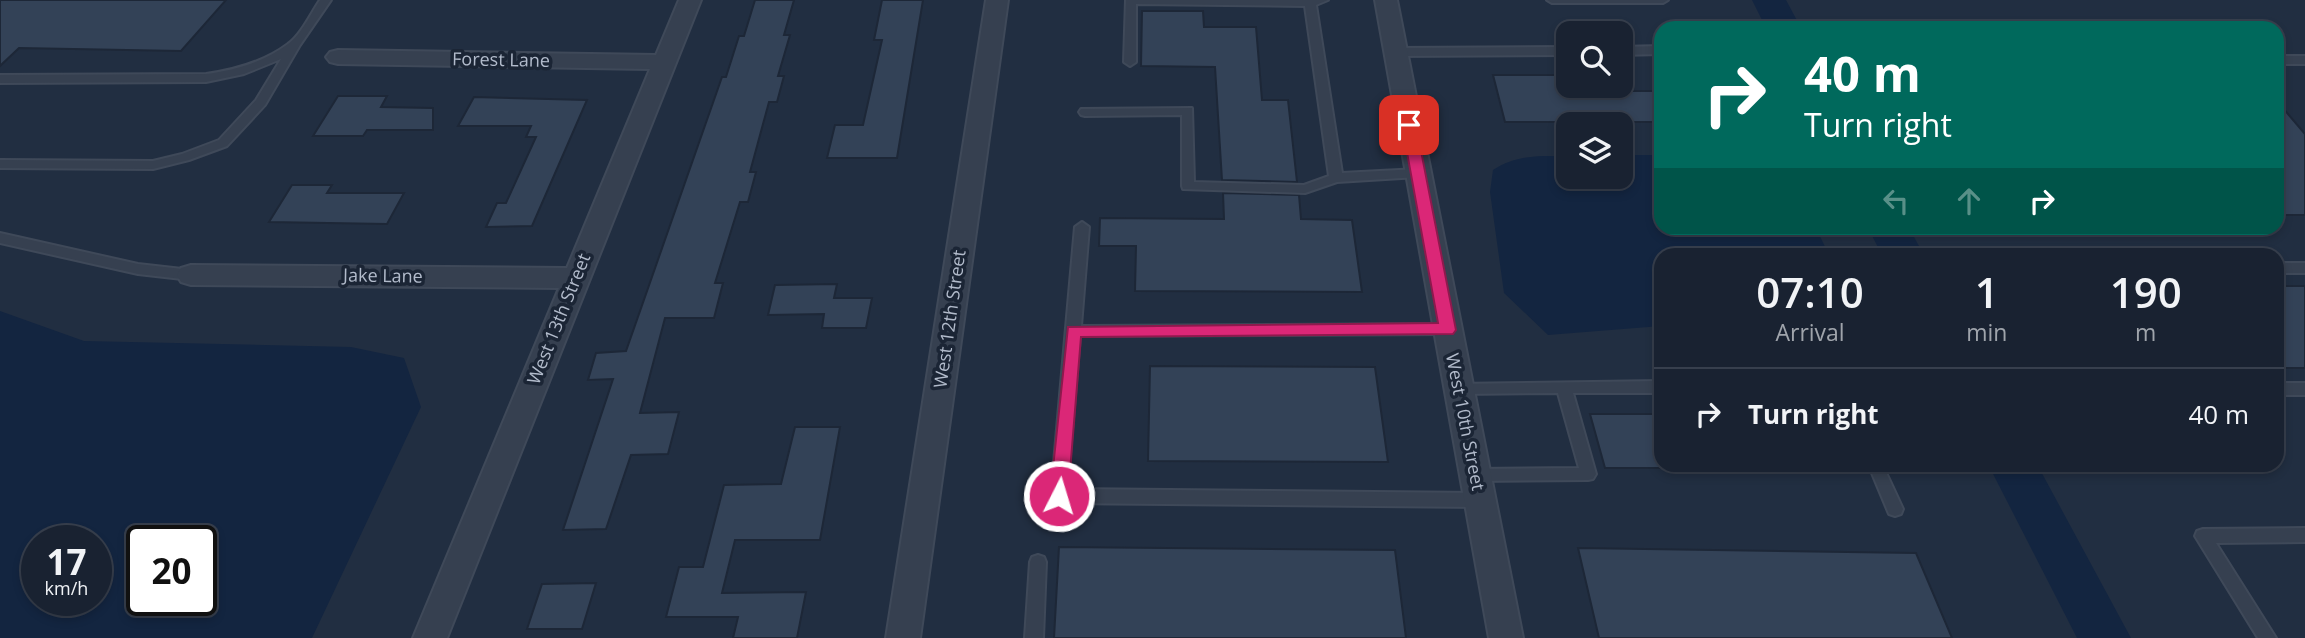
<!DOCTYPE html>
<html lang="en">
<head>
<meta charset="utf-8">
<style>
	body { margin:0; font-family:"Open Sans",sans-serif; background:#222a39; color:#f1f3f6; height:100vh; display:flex; flex-direction:column; font-size:26px; white-space:nowrap }
	* { box-sizing:border-box; margin:0 }
	p { font-size:23px; color:#9fa4ab }
	.icon { flex:none; width:38px; height:38px; fill:none; stroke:currentColor; stroke-width:2; stroke-linecap:round; stroke-linejoin:round }
	.map { position:relative; flex:1; overflow:hidden }
	.panel { position:absolute; left:1654px; top:248px; width:630px; height:224px; display:flex; flex-direction:column; background:#192231; border-radius:21px; box-shadow:0 4px 10px #0003,0 0 0 2px #373f4d }
	.panel>* { flex:none }
	.hud { position:absolute; left:1654px; top:21px; width:630px; height:214px; border-radius:21px; box-shadow:0 4px 10px #0003,0 0 0 2px #373f4d; background:#00695c; color:#fff; overflow:hidden }
	.tools { position:absolute; left:1556px; top:21px; display:grid; gap:14px }
	.tools a { display:grid; place-items:center; width:77px; height:77px; border-radius:14px; background:#192231; box-shadow:0 4px 10px #0003,0 0 0 2px #373f4d; font-size:35px }
	.speed { position:absolute; left:21px; top:525px; display:flex; gap:14px; font-size:35px; font-weight:700; text-align:center }
	.speed>* { display:grid; place-content:center; width:91px; height:91px; border-radius:50%; background:#192231; box-shadow:0 4px 10px #0003,0 0 0 2px #373f4d; line-height:1 }
	.speed small { font-size:18px; font-weight:400 }
	.speed .limit { border:4px solid #111; border-radius:10px; background:#fff; color:#111 }
	.pin { position:absolute; display:grid; place-items:center; width:60px; height:60px; color:#fff; margin:-30px; border-radius:14px; box-shadow:0 4px 10px #0006 }
	.me { position:absolute; width:77px; margin:-38px; rotate:5deg; stroke-linejoin:round; filter:drop-shadow(0 0 5px #0008) }
	.turn { display:flex; align-items:center; gap:24px; height:147px; padding:0 35px; font-size:32px }
	.turn .icon { width:91px; height:91px; stroke-width:2.5 }
	.turn b { display:block; font-size:49px; line-height:60px }
	.lanes { display:flex; align-items:center; height:66px; padding:0 35px; background:#0003; justify-content:center; gap:35px; direction:ltr }
	.lanes .off { opacity:.35 }
	.eta { display:flex; justify-content:space-evenly; align-items:center; height:119px; text-align:center }
	.eta b { font-size:42px; font-weight:600; line-height:49px }
	ul { padding:0; list-style:none }
	li { display:flex; align-items:center; gap:21px; height:91px; padding:0 35px; border-top:2px solid #373f4d }
	li div { flex:1 }
	li b { display:block; font-size:26px }
	li em { font-style:normal }
	.map>svg:first-child { display:block }
	.water { fill:#132540; fill-rule:evenodd }
	.building { fill:#334257; stroke:#1d2737; stroke-width:2 }
	.lines { fill:none; stroke-linecap:round; stroke-linejoin:round }
	.service-casing { stroke:#3f4959; stroke-width:4 }
	.minor-casing { stroke:#3f4959; stroke-width:4 }
	.service { fill:#364050; fill-rule:evenodd }
	.minor { fill:#364050; fill-rule:evenodd }
	.route { fill:#db2777; stroke:#8e194d; stroke-width:2 }
	.labels { text-anchor:middle; stroke-width:7; stroke-linejoin:round; paint-order:stroke }
	.street-label { font-size:18px; fill:#b2bbcb; stroke:#1b2535 }
</style>
</head>
<body>
<div class="map">
<svg width="2305" height="638" viewBox="0 0 2305 638">
	<rect width="100%" height="100%" fill="#212e41"/>
	<g class="water">
		<path d="M 1752,0 L 1786,0 L 1801,28 L 1766,28 Z"/>
		<path d="M 1621,155 L 1661,155 L 1661,228 L 1816,228 L 1829,255 L 1661,256 L 1661,326 L 1548,335 L 1504,293 L 1490,192 L 1493,170 C 1517,154 1540,156 1568,156 L 1568,177 L 1620,177 Z"/>
		<path d="M 1868,228 L 1909,228 L 1924,255 L 1882,255 Z"/>
		<path d="M 0,311 L 84,341 L 351,347 L 404,358 L 421,407 L 312,638 L 0,638 ZM 37,541 L 96,541 L 96,600 L 37,600 ZM 142,541 L 201,541 L 201,600 L 142,600 Z"/>
		<path d="M 1989,466 L 2038,466 L 2131,638 L 2077,638 Z"/>
	</g>
	<g class="building">
		<path d="M 0,0 L 226,0 L 181,51 L 19,48 L 0,66 Z"/>
		<path d="M 755,0 L 794,0 L 784,35 L 790,35 L 778,76 L 784,76 L 777,102 L 769,102 L 750,172 L 756,172 L 748,202 L 740,202 L 715,283 L 723,283 L 714,318 L 665,318 L 640,413 L 679,412 L 668,454 L 631,455 L 606,529 L 563,530 L 613,379 L 588,380 L 596,353 L 626,351 L 722,77 L 726,77 L 739,36 L 744,36 Z"/>
		<path d="M 882,0 L 923,0 L 897,158 L 827,158 L 835,125 L 863,125 L 882,40 L 874,40 Z"/>
		<path d="M 1142,11 L 1203,11 L 1204,27 L 1256,27 L 1262,100 L 1288,100 L 1297,182 L 1222,180 L 1215,67 L 1141,66 Z"/>
		<path d="M 1493,75 L 1568,75 L 1568,86 L 1612,86 L 1614,91 L 1661,91 L 1661,122 L 1505,122 Z"/>
		<path d="M 338,96 L 387,96 L 381,107 L 433,108 L 433,130 L 367,130 L 363,136 L 313,136 Z"/>
		<path d="M 474,97 L 587,100 L 532,226 L 486,227 L 497,203 L 506,203 L 536,137 L 526,137 L 531,126 L 458,126 Z"/>
		<path d="M 2277,101 L 2305,134 L 2305,215 L 2277,215 Z"/>
		<path d="M 292,185 L 332,185 L 327,193 L 404,193 L 387,224 L 269,222 Z"/>
		<path d="M 1223,193 L 1299,195 L 1301,219 L 1352,220 L 1362,292 L 1135,291 L 1136,246 L 1099,246 L 1100,218 L 1224,219 Z"/>
		<path d="M 837,284 L 834,298 L 872,298 L 866,328 L 822,328 L 824,314 L 768,315 L 775,285 Z"/>
		<rect x="2277" y="286" width="28" height="82"/>
		<path d="M 1150,366 L 1375,367 L 1388,462 L 1148,461 Z"/>
		<path d="M 1590,414 L 1661,414 L 1661,468 L 1605,468 Z"/>
		<path d="M 795,427 L 840,427 L 820,540 L 735,540 L 722,593 L 806,592 L 797,638 L 733,638 L 738,617 L 666,617 L 679,567 L 703,567 L 724,485 L 781,484 Z"/>
		<path d="M 1059,547 L 1395,550 L 1406,638 L 1054,638 Z"/>
		<path d="M 1578,548 L 1916,553 L 1952,638 L 1599,638 Z"/>
		<path d="M 596,583 L 582,629 L 527,629 L 542,584 Z"/>
	</g>
	<g class="lines">
		<defs>
			<g id="service">
				<path d="M 320,0 L 331,0 L 300,45 L 265,105 L 227,146 L 189,160 L 153,169 L 0,168 L 0,160 L 153,161 L 182,154 L 219,140 L 256,100 L 281,59 L 244,74 L 206,82 L 0,83 L 0,75 L 206,74 C 235,70 264,62 288,44 C 301,35 311,13 320,0 Z"/>
				<path d="M 1126,0 L 1328,0 L 1316,5 L 1342,173 L 1418,169 L 1424,173 L 1418,177 L 1337,182 L 1305,193 L 1183,189 L 1182,186 L 1182,115 L 1085,116 L 1081,115 L 1079,112 L 1081,109 L 1192,108 L 1194,182 L 1304,185 L 1329,176 L 1305,6 L 1136,4 L 1136,62 L 1130,66 L 1124,62 Z"/>
				<path d="M 1547,0 L 1668,0 L 1663,3 L 1552,3 Z"/>
				<path d="M 1661,46 L 1661,54 L 1620,55 L 1620,47 Z"/>
				<path d="M 1568,47 L 1568,55 L 1395,56 L 1389,52 L 1395,48 Z"/>
				<rect x="2277" y="56" width="28" height="8"/>
				<path d="M 1082,222 L 1089,227 L 1081,326 L 1448,324 L 1453,325 L 1455,329 L 1453,333 L 1448,334 L 1080,336 L 1067,489 L 1480,493 L 1486,495 L 1488,500 L 1486,505 L 1480,507 L 1059,503 L 1053,501 L 1051,496 L 1075,227 Z"/>
				<path d="M 0,233 L 138,264 L 191,270 L 198,275 L 191,280 L 138,274 L 0,243 Z"/>
				<rect x="2277" y="263" width="28" height="10"/>
				<path d="M 1661,381 L 1661,393 L 1573,393 L 1596,474 L 1593,479 L 1588,480 L 1475,481 L 1470,480 L 1467,475 L 1470,470 L 1475,469 L 1579,468 L 1558,393 L 1459,394 L 1454,392 L 1452,388 L 1454,384 Z"/>
				<rect x="2277" y="383" width="28" height="12"/>
				<path d="M 1869,466 L 1883,466 L 1903,509 L 1901,514 L 1895,516 L 1889,514 Z"/>
				<path d="M 2305,528 L 2305,542 L 2216,543 L 2276,638 L 2258,638 L 2195,536 L 2197,531 L 2203,529 Z"/>
				<path d="M 1038,555 L 1044,557 L 1046,562 L 1043,638 L 1025,638 L 1030,562 L 1032,557 Z"/>
			</g>
			<g id="minor">
				<path d="M 679,0 L 701,0 L 447,638 L 413,638 L 559,288 L 191,285 L 181,282 L 177,275 L 181,268 L 191,265 L 567,268 L 650,69 L 338,64 L 330,62 L 326,57 L 330,52 L 338,50 L 656,55 Z"/>
				<path d="M 986,0 L 1008,0 L 920,638 L 886,638 Z"/>
				<path d="M 1375,0 L 1397,0 L 1523,638 L 1489,638 Z"/>
			</g>
		</defs>
		<use href="#service" class="service-casing"/>
		<use href="#minor" class="minor-casing"/>
		<use href="#service" class="service"/>
		<use href="#minor" class="minor"/>
	</g>
	<path class="route" d="M 1409,120 L 1416,125 L 1456,330 L 1453,334 L 1081,337 L 1068,496 L 1066,501 L 1059,503 L 1053,501 L 1050,496 L 1068,327 L 1438,323 L 1402,125 Z"/>
	<g class="labels">
		<g class="street-label">
			<text transform="translate(501 60) rotate(1)" y="6">Forest Lane</text>
			<text transform="translate(383 276) rotate(1)" y="6">Jake Lane</text>
			<text transform="translate(559 319) rotate(-68)" y="6">West 13th Street</text>
			<text transform="translate(950 319) rotate(-82)" y="6">West 12th Street</text>
			<text transform="translate(1465 422) rotate(79)" y="6">West 10th Street</text>
		</g>
	</g>
</svg>
<div class="tools">
<a><svg class="icon" aria-label="search" viewBox="0 0 24 24"><circle cx="10" cy="10" r="6"/><path d="M15 15l6 6"/></svg></a>
<a><svg class="icon" aria-label="layers" viewBox="0 0 24 24"><path d="M12 4l9 5-9 5-9-5zM3 14l9 5 9-5"/></svg></a>
</div>
<div class="speed"><div>17<small>km/h</small></div><div class="limit">20</div></div>
<div class="pin" style="left:1409px;top:125px;background:#d93025"><svg class="icon" aria-label="arrive" viewBox="0 0 24 24"><path d="M6 21V4h12l-3 4 3 4H6"/></svg></div>
<svg class="me" style="left:1059px;top:496px" viewBox="-20 -20 40 40"><circle r="17" fill="#db2777" stroke="#fff" stroke-width="3"/><path d="M0-11L8 9 0 5-8 9z" fill="#fff"/></svg>
<div class="hud">
<div class="turn"><svg class="icon" aria-label="right" viewBox="0 0 24 24"><path d="M7 20v-9h11M14 6l5 5-5 5"/></svg><div><b>40 m</b>Turn right</div></div>
<div class="lanes"><svg class="icon off" aria-label="left" viewBox="0 0 24 24"><path d="M17 20v-9H6M10 6l-5 5 5 5"/></svg><svg class="icon off" aria-label="ahead" viewBox="0 0 24 24"><path d="M12 20V5M6 11l6-6 6 6"/></svg><svg class="icon" aria-label="right" viewBox="0 0 24 24"><path d="M7 20v-9h11M14 6l5 5-5 5"/></svg></div>
</div>
<section class="panel">
<div class="eta">
<div><b>07:10</b><p>Arrival</p></div>
<div><b>1</b><p>min</p></div>
<div><b>190</b><p>m</p></div>
</div>
<ul>
<li><svg class="icon" aria-label="right" viewBox="0 0 24 24"><path d="M7 20v-9h11M14 6l5 5-5 5"/></svg><div><b>Turn right</b></div><em>40 m</em></li>
</ul>
</section>
</div>
</body>
</html>
